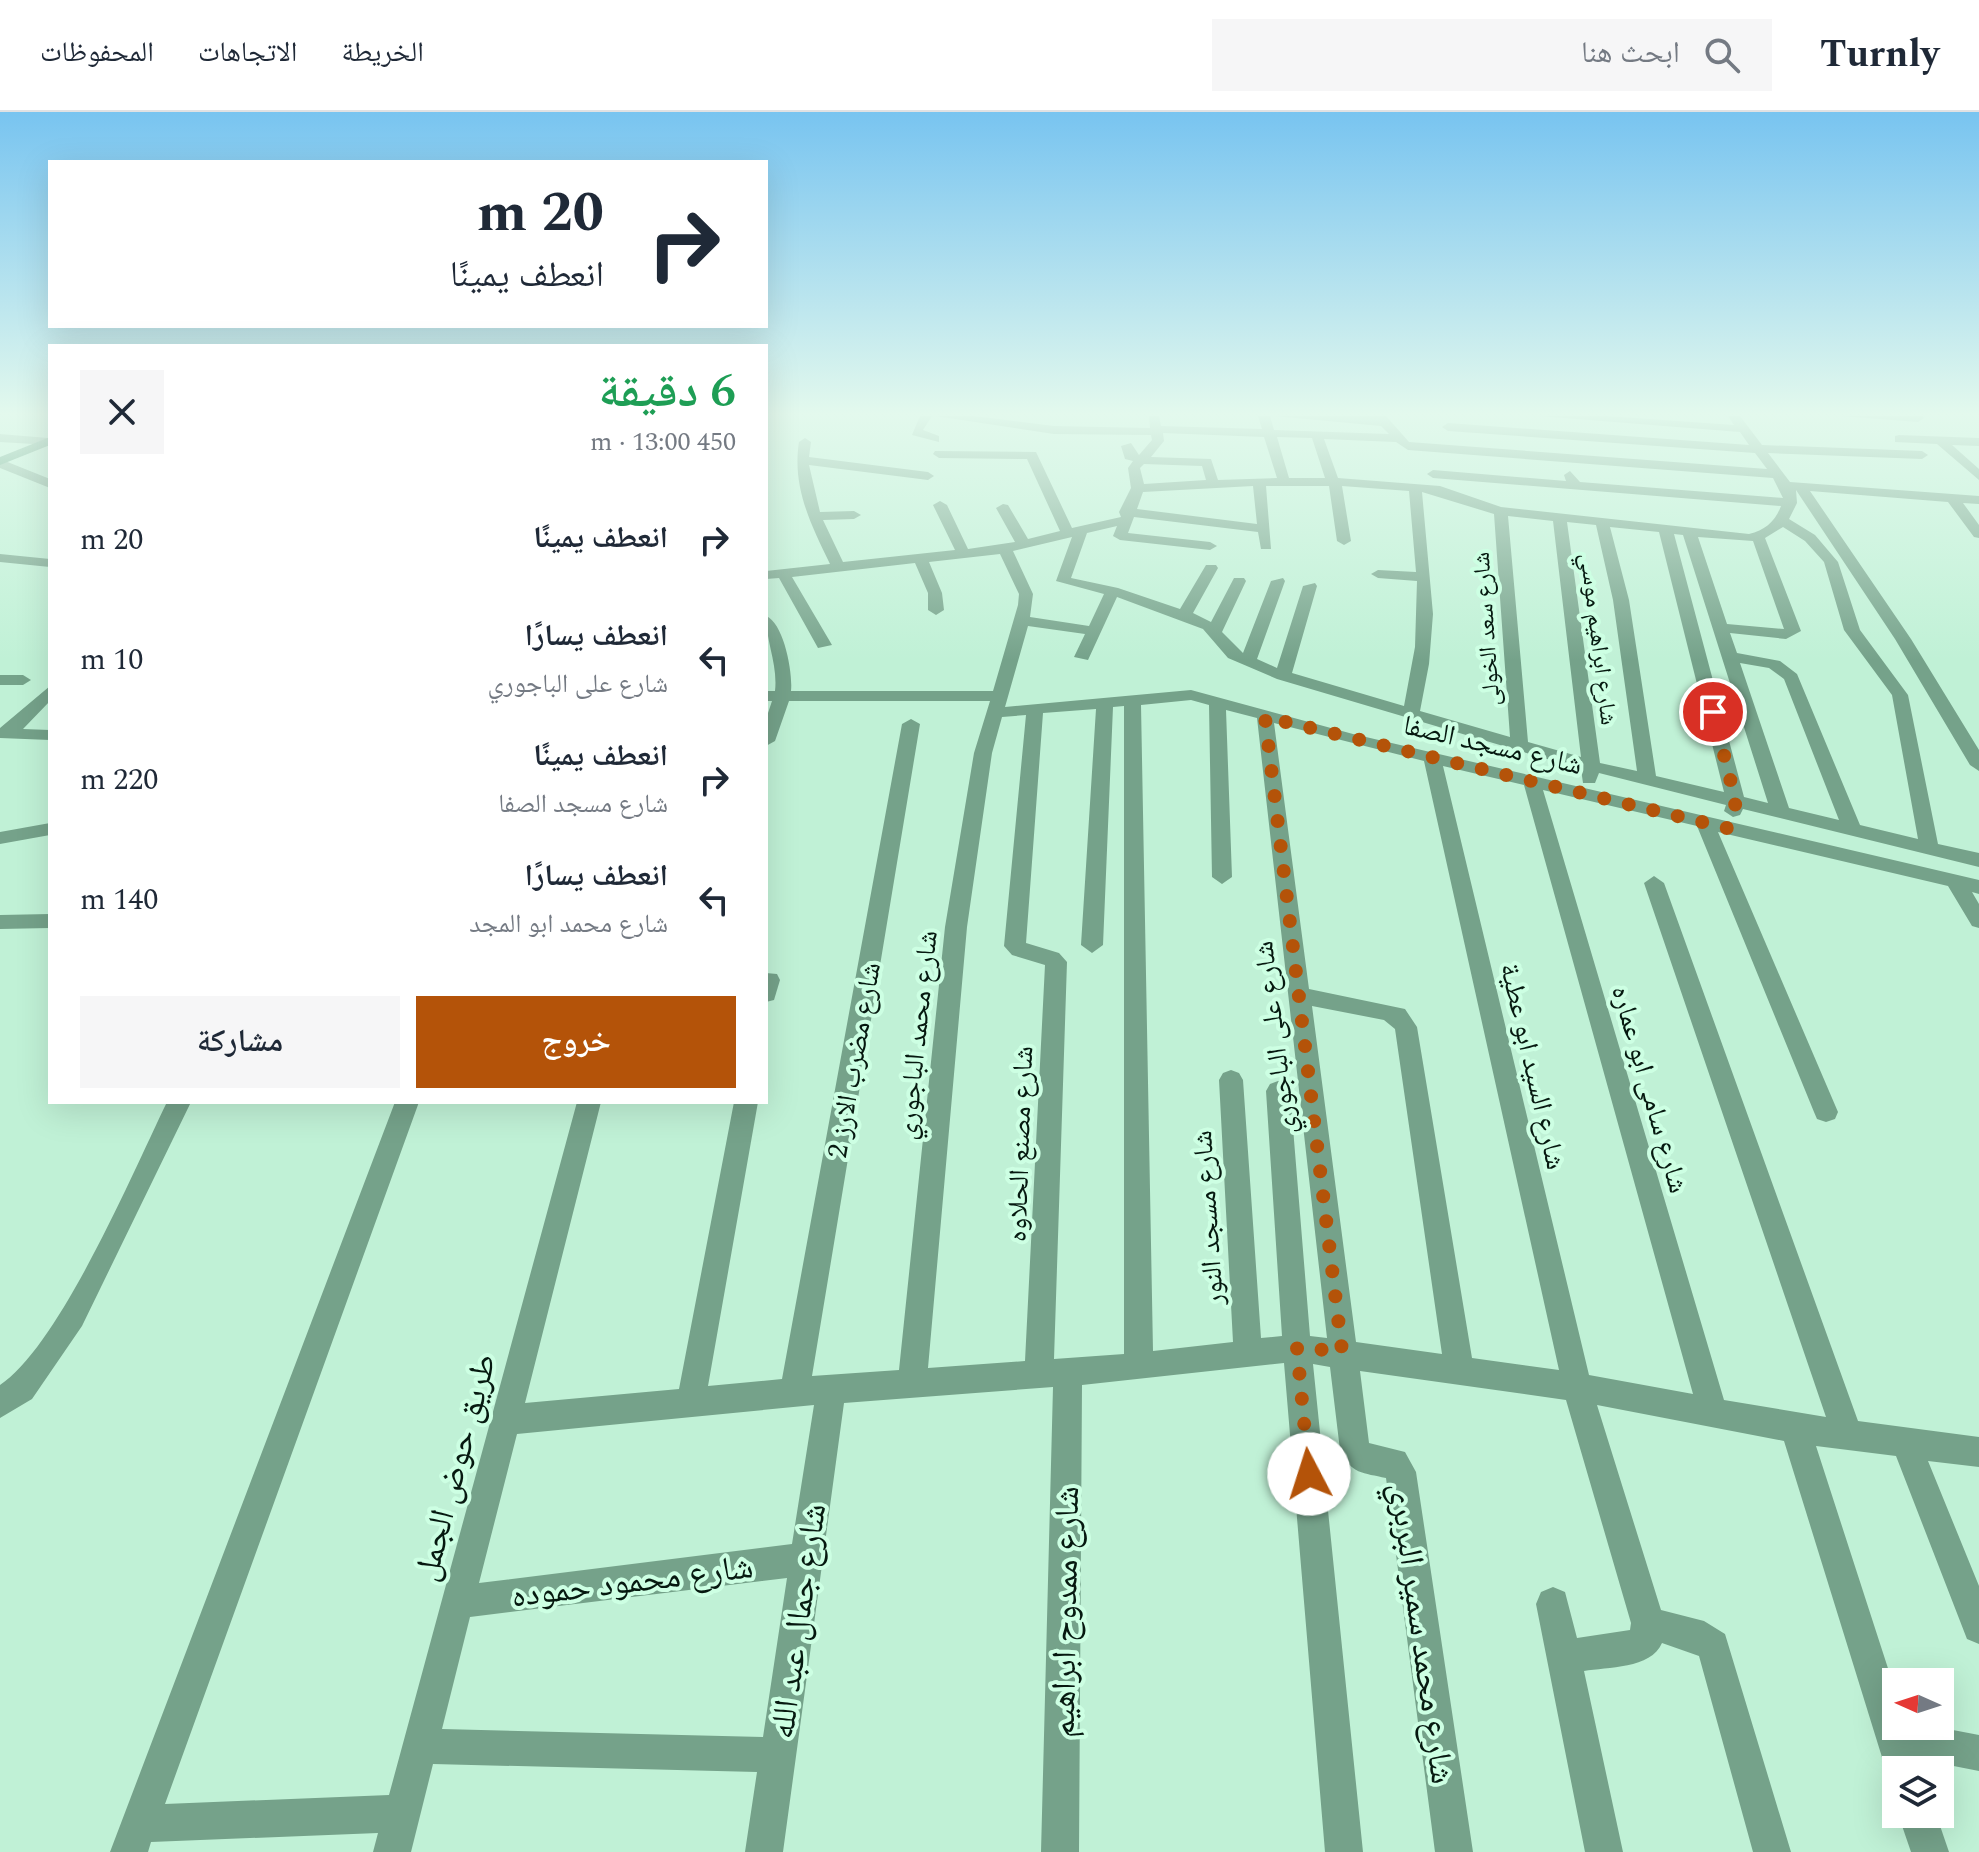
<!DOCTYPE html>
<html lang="ar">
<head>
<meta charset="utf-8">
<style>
	body { margin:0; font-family:Spectral,"Noto Naskh Arabic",serif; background:#f6f6f7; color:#1f2937; direction:rtl; height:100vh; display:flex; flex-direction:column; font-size:30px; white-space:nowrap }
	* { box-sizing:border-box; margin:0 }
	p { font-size:26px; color:#747a83 }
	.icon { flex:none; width:44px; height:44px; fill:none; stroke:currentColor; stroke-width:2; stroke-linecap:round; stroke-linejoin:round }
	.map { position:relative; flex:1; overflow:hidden; direction:ltr }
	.side { position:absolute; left:48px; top:232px; width:720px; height:760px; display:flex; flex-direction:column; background:#fff; border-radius:0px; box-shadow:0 8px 32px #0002; direction:rtl }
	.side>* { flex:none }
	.guide { position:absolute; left:48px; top:48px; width:720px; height:168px; border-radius:0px; box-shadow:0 8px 32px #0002; direction:rtl; background:#fff; color:#1f2937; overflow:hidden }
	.needle { width:52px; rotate:273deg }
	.buttons { position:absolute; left:1882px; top:1556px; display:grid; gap:16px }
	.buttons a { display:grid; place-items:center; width:72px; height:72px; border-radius:0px; background:#fff; box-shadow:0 8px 32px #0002; font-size:40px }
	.pin { position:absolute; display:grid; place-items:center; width:68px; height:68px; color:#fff; margin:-34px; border:4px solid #fff; border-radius:50%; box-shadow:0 2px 8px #0007 }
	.me { position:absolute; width:88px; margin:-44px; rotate:355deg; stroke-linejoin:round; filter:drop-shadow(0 0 6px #0008) }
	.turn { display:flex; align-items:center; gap:28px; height:168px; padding:0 32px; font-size:36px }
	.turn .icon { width:104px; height:104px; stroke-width:2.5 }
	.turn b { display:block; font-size:56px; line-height:68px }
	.round { display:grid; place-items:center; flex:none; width:84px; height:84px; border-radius:0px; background:#f6f6f7 }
	.head { display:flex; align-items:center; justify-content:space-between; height:136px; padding:0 32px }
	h1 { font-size:48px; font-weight:600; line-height:60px; color:#1e9e55 }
	.cta { display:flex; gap:16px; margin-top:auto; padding:16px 32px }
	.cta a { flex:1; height:92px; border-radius:0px; background:#b45309; color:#fff; font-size:32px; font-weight:600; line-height:92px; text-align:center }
	.cta a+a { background:#f6f6f7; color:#1f2937 }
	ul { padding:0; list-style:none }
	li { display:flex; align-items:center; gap:24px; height:120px; padding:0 32px }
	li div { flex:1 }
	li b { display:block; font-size:30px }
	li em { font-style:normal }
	header { display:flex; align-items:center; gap:48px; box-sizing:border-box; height:112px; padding:0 40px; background:#fff; border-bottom:2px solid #e0e1e3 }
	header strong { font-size:38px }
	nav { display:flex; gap:44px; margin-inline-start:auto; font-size:28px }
	.search { width:560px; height:72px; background:#f6f6f7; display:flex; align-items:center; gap:20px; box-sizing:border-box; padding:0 28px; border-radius:0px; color:#747a83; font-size:30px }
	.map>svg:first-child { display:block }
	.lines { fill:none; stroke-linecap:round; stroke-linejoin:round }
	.minor { fill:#75a28a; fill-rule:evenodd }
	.secondary { fill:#39825f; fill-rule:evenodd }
	.route { stroke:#b45309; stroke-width:14; stroke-dasharray:0 25.2 }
	.labels { text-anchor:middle; stroke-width:8; stroke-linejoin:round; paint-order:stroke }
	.far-street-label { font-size:24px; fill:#061910; stroke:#cdffe3 }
	.street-label { font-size:28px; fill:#061910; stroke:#cdffe3 }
	.near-street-label { font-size:34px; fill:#061910; stroke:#cdffe3 }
</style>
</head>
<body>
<header>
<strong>Turnly</strong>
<div class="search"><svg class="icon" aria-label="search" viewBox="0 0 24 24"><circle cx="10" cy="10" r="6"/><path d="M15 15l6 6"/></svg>ابحث هنا</div>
<nav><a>الخريطة</a><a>الاتجاهات</a><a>المحفوظات</a></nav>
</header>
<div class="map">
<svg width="1979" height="1740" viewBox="0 0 1979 1740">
	<rect width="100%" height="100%" fill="#c0f1d6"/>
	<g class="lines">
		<g class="minor">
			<path d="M 920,304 L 932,304 L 923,318 L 939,324 L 939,330 L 912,323 Z"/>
			<path d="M 935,304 L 974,304 L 1054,314 L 1150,316 L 1149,304 L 1159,304 L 1161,314 L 1262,317 L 1258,304 L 1270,304 L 1274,318 L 1389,322 L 1381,314 L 1274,304 L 1386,304 L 1409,330 L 1767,357 L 1755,341 L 1448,319 L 1442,315 L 1448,311 L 1749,333 L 1740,320 L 1539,304 L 1607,304 L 1734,313 L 1728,304 L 1740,304 L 1762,333 L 1922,339 L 1928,343 L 1922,347 L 1768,341 L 1790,370 L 1979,384 L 1979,392 L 1963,391 L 1979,413 L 1979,426 L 1974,425 L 1948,390 L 1810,379 L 1911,527 L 1979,638 L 1979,659 L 1970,653 L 1895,527 L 1796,378 L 1797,391 L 1789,407 L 1815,423 L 1838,450 L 1860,518 L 1908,583 L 1938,732 L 1979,741 L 1979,755 L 1743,697 L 1740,703 L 1733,705 L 1724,699 L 1726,693 L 1599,661 L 1595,671 L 1583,671 L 1581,657 L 1277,567 L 1228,546 L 1203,517 L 1117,485 L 1088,548 L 1074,545 L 1085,522 L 1028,514 L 1005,595 L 1191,578 L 1353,622 L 1979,768 L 1979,782 L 1972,780 L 1979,792 L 1979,816 L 1972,814 L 1948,774 L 1718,720 L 1838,1000 L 1835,1007 L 1826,1010 L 1817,1007 L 1814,1000 L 1697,714 L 1543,678 L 1724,1288 L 1826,1305 L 1644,771 L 1654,764 L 1664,771 L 1858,1309 L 1979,1325 L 1979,1355 L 1928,1349 L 1979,1474 L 1979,1532 L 1967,1527 L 1896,1344 L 1816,1334 L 1896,1581 L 1896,1614 L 1932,1614 L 1979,1623 L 1979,1659 L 1918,1647 L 1921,1658 L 1896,1658 L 1896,1673 L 1890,1671 L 1784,1329 L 1597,1293 L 1661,1498 L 1704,1509 L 1725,1522 L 1791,1740 L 1753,1740 L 1699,1544 L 1662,1531 C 1651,1557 1607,1555 1584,1559 L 1623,1740 L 1585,1740 L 1536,1492 L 1541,1480 L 1553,1475 L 1565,1480 L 1577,1526 L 1630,1518 L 1631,1511 L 1566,1288 L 1360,1259 L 1369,1331 L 1405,1340 L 1416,1360 L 1473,1740 L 1435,1740 L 1386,1366 C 1364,1361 1350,1362 1340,1338 L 1330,1255 L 1313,1252 L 1363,1740 L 1325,1740 L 1284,1251 L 1082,1273 L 1079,1740 L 1041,1740 L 1053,1275 L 844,1291 L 783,1740 L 745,1740 L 757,1660 L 433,1652 L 411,1740 L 373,1740 L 378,1721 L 151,1730 L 148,1740 L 110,1740 L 395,990 L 419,990 L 165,1692 L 389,1683 L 577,990 L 601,990 L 525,1291 L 679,1277 L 734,990 L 758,990 L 708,1274 L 782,1267 L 902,612 L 911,607 L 920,612 L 812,1264 L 899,1258 L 945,815 L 974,641 L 990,589 L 789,589 L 775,629 L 766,634 L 766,607 L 772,589 L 766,589 L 766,579 L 775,579 C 778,553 766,530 766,504 C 784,511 793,561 791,579 L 993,579 L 1018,493 L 1019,482 L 1000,442 L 929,450 L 942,481 L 944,498 L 936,503 L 928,498 L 928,481 L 915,451 L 792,465 L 832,533 L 818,536 L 779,466 L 766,467 L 766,459 L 830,452 C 810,411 792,374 799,330 L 805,326 L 811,330 L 809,345 L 928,360 L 934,364 L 928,368 L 809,353 L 820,400 L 854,399 L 861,403 L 854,407 L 823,408 L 843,450 L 955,438 L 933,393 L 940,389 L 947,393 L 968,437 L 1015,430 L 996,396 L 1003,392 L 1008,393 L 1028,427 L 1060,419 L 1027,347 L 939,346 L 933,342 L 935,339 L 1036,340 L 1072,416 L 1121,405 L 1119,400 L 1131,376 L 1128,356 L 1133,349 L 1125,347 L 1121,334 L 1131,331 L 1139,343 L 1152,328 L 1151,323 L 1054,322 ZM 1163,321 L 1264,325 L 1277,366 L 1218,368 L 1211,347 L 1151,345 L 1164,329 ZM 1277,325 L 1312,326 L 1325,366 L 1289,366 ZM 1324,327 L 1396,330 L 1408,338 L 1773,366 L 1783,386 L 1580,370 L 1570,359 L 1564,363 L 1566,369 L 1433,358 L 1427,362 L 1433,366 L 1781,394 C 1775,410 1765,418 1749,422 L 1501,395 L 1440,374 L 1338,366 ZM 1144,352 L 1202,354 L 1206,368 L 1144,372 L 1140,356 ZM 1253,374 L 1257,412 L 1137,397 L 1143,380 ZM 1266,374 L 1329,374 L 1337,429 L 1344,433 L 1351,429 L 1342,374 L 1409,379 L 1416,460 L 1378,458 L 1371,462 L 1378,466 L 1417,469 L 1415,535 L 1404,594 L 1292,561 L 1317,474 L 1315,471 L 1303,474 L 1277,556 L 1257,547 L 1285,469 L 1283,466 L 1271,469 L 1243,541 L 1222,520 L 1246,469 L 1244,466 L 1234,466 L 1211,510 L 1193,501 L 1218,456 L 1216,453 L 1206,453 L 1180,497 L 1118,476 L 1071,466 L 1087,421 L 1117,414 L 1113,424 L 1120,428 L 1210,438 L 1217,434 L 1210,430 L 1128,421 L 1134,405 L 1258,420 L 1261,437 L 1271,437 ZM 1422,380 L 1494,402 L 1510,625 L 1420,599 L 1429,552 L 1433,502 ZM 1508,404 L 1553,409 L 1581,645 L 1528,630 ZM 1567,410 L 1596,413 L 1613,488 L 1637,659 L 1600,651 ZM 1610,415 L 1659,420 L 1724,680 L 1656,664 L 1629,488 ZM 1783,415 L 1805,429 L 1824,450 L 1844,518 L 1892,583 L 1918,727 L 1860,713 L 1797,562 L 1780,549 L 1737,541 L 1730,521 L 1786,527 L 1801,519 L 1765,426 ZM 1674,422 L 1683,423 L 1768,691 L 1744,685 ZM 1072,425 L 1056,469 L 1104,482 L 1089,514 L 1030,505 L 1033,482 L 1013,439 ZM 1698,425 L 1753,429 L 1784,517 L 1727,512 ZM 1740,551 L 1769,556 L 1784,567 L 1839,708 L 1789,696 ZM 1191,588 L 1209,593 L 1212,765 L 1222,772 L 1232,765 L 1226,598 L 1257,606 L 1327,1226 L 1310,1224 L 1290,979 L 1286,972 L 1278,969 L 1270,972 L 1266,979 L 1282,1224 L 1261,1226 L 1243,968 L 1239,961 L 1231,958 L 1223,961 L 1219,968 L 1233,1230 L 1153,1239 L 1141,593 ZM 1124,594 L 1124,1242 L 1054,1247 L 1067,850 L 1059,841 L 1026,831 L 1043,601 L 1096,597 L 1081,833 L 1092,841 L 1103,833 L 1113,595 ZM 1026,603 L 1004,834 L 1012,843 L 1045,853 L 1025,1249 L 928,1256 L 967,815 L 992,641 L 1002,605 ZM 1274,611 L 1424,649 L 1559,1258 L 1472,1246 L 1417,915 L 1405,897 L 1309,877 ZM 1443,654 L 1524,673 L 1693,1282 L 1589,1263 ZM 1312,894 L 1384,908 L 1395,917 L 1442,1242 L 1356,1230 ZM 814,1293 L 792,1432 L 479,1471 L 517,1322 ZM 787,1466 L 763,1625 L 442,1617 L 470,1505 Z"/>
			<path d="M 1841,304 L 1923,304 L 1924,306 L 1918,310 Z"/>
			<path d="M 0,322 L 48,326 L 50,333 L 0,330 Z"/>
			<path d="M 1899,323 L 1979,326 L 1979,334 L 1952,333 L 1979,357 L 1979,368 L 1937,332 L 1895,330 L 1895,324 Z"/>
			<path d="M 0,347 L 50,367 L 50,376 L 0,356 Z"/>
			<path d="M 0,442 L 50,447 L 50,455 L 0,450 Z"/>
			<path d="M 0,563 L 23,563 L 31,568 L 23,573 L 0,573 Z"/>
			<path d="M 50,574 L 50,589 L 23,617 L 50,618 L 50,628 L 0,626 L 0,616 Z"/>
			<path d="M 50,711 L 50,723 L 0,732 L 0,720 Z"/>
			<path d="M 50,802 L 50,816 L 0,817 L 0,803 Z"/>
			<path d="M 766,861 L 777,862 L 780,868 L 774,888 L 766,890 Z"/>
			<path d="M 167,990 L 191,990 L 82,1214 L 32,1287 L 0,1306 L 0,1273 C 60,1233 133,1060 167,990 Z"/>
			<path d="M 1898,1702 L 1936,1702 L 1949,1740 L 1911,1740 Z"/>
		</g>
		<path class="secondary" d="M 50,325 L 50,333 L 0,353 L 0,345 Z"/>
	</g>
	<linearGradient id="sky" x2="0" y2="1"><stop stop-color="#78c4f0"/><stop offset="0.55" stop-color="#e3f9ed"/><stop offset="1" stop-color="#e3f9ed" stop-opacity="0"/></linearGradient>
	<rect width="1979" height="548" fill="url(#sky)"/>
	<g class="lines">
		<path class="route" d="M 1309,1362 L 1297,1236 L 1342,1239 L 1265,605 L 1727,716 L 1736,690 L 1713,600"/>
	</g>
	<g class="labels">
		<g class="far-street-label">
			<text transform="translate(1486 517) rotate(-94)" y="8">شارع سعد الخولى</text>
			<text transform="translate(1599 527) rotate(83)" y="8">شارع ابراهيم موسي</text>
		</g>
		<g class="street-label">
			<text transform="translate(1493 632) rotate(13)" y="10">شارع مسجد الصفا</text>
			<text transform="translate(916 923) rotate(-84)" y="10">شارع محمد الباجوري</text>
			<text transform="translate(1274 926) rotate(-97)" y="10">شارع على الباجوري</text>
			<text transform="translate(853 948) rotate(-80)" y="10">شارع مضرب الارز 2</text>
			<text transform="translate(1534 954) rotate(77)" y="10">شارع السيد ابو عطية</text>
			<text transform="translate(1651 977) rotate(74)" y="10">شارع سامى ابو عماره</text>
			<text transform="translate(1019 1032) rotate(-88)" y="10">شارع مصنع الحلاوه</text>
			<text transform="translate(1207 1106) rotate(-94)" y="10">شارع مسجد النور</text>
		</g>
		<g class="near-street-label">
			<text transform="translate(454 1355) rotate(-75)" y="12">طريق حوض الجمل</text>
			<text transform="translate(632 1468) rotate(-7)" y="12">شارع محمود حموده</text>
			<text transform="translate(1064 1500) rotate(-89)" y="12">شارع ممدوح ابراهيم</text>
			<text transform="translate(797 1509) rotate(-82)" y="12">شارع جمال عبد الله</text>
			<text transform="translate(1423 1521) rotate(82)" y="12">شارع محمد سمير البربري</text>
		</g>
	</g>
</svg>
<div class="buttons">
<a><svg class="needle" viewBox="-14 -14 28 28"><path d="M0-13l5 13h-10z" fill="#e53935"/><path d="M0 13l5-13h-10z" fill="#747a83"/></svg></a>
<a><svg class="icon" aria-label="layers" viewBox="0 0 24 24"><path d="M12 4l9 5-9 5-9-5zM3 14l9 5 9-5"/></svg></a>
</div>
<div class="pin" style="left:1713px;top:600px;background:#d93025"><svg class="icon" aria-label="arrive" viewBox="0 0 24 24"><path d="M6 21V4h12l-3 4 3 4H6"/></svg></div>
<svg class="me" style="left:1309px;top:1362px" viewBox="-20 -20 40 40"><circle r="19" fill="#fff"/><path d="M0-13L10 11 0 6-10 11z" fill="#b45309"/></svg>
<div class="guide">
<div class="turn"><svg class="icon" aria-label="right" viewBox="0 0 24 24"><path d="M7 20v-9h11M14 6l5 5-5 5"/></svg><div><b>20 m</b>انعطف يمينًا</div></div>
</div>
<section class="side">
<div class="head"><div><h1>6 دقيقة</h1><p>450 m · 13:00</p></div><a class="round"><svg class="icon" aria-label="close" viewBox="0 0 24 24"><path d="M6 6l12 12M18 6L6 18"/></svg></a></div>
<ul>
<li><svg class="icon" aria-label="right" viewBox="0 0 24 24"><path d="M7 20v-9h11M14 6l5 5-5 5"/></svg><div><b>انعطف يمينًا</b></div><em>20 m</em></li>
<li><svg class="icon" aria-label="left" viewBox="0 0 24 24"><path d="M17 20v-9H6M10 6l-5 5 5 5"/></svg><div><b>انعطف يسارًا</b><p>شارع على الباجوري</p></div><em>10 m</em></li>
<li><svg class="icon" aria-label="right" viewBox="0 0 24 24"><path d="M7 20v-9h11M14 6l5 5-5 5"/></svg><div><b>انعطف يمينًا</b><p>شارع مسجد الصفا</p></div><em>220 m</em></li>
<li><svg class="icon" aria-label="left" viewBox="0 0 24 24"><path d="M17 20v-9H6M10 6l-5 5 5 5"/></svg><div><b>انعطف يسارًا</b><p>شارع محمد ابو المجد</p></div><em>140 m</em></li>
</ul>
<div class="cta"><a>خروج</a><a>مشاركة</a></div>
</section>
</div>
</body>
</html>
